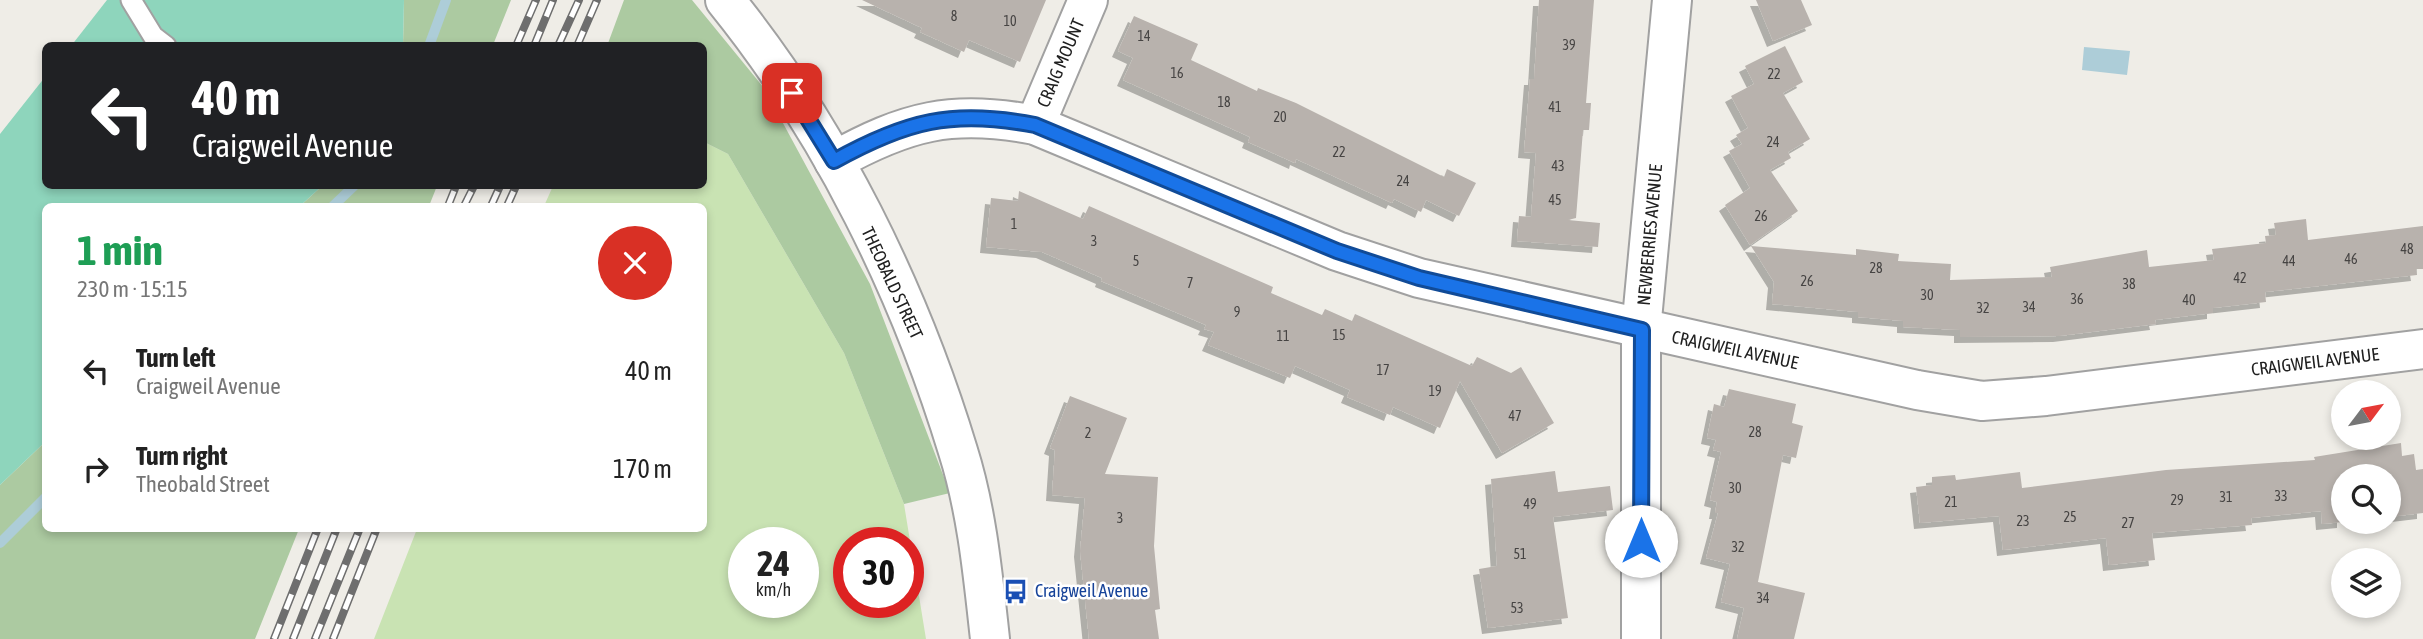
<!DOCTYPE html>
<html lang="en">
<head>
<meta charset="utf-8">
<style>
	body { margin:0; font-family:"Asap Condensed",sans-serif; background:#f2f2f2; color:#222; height:100vh; display:flex; flex-direction:column; font-size:26px; white-space:nowrap }
	* { box-sizing:border-box; margin:0 }
	p { font-size:23px; color:#767676 }
	.icon { flex:none; width:38px; height:38px; fill:none; stroke:currentColor; stroke-width:2; stroke-linecap:round; stroke-linejoin:round }
	.map { position:relative; flex:1; overflow:hidden }
	.details { position:absolute; left:42px; top:203px; width:665px; height:329px; display:flex; flex-direction:column; background:#fff; border-radius:10px; box-shadow:0 4px 10px #0003 }
	.details>* { flex:none }
	.banner { position:absolute; left:42px; top:42px; width:665px; height:147px; border-radius:10px; box-shadow:0 4px 10px #0003; background:#202124; color:#fff; overflow:hidden }
	.needle { width:46px; rotate:58deg }
	.fabs { position:absolute; left:2331px; top:380px; display:grid; gap:14px }
	.fabs a { display:grid; place-items:center; width:70px; height:70px; border-radius:50%; background:#fff; box-shadow:0 4px 10px #0003; font-size:35px }
	.speed { position:absolute; left:728px; top:527px; display:flex; gap:14px; font-size:35px; font-weight:700; text-align:center }
	.speed>* { display:grid; place-content:center; width:91px; height:91px; border-radius:50%; background:#fff; box-shadow:0 4px 10px #0003; line-height:1 }
	.speed small { font-size:18px; font-weight:400 }
	.speed .limit { border:10px solid #d22; background:#fff; color:#111 }
	.pin { position:absolute; display:grid; place-items:center; width:60px; height:60px; color:#fff; margin:-30px; border-radius:14px; box-shadow:0 4px 10px #0006 }
	.me { position:absolute; width:77px; margin:-38px; rotate:0deg; stroke-linejoin:round; filter:drop-shadow(0 0 5px #0008) }
	.turn { display:flex; align-items:center; gap:24px; height:147px; padding:0 35px; font-size:32px }
	.turn .icon { width:91px; height:91px; stroke-width:2.5 }
	.turn b { display:block; font-size:49px; line-height:60px }
	.round { display:grid; place-items:center; flex:none; width:74px; height:74px; border-radius:37px; background:#f2f2f2 }
	.headline { display:flex; align-items:center; justify-content:space-between; height:119px; padding:0 35px }
	h1 { font-size:42px; font-weight:700; line-height:52px; color:#1e9e55 }
	ul { padding:0; list-style:none }
	li { display:flex; align-items:center; gap:21px; height:98px; padding:0 35px }
	li div { flex:1 }
	li b { display:block; font-size:26px }
	li em { font-style:normal }
	.map>svg:first-child { display:block }
	.grass { fill:#c9e3b3; fill-rule:evenodd }
	.forest { fill:#accaa1 }
	.pitch { fill:#8ed5bc }
	.water { fill:#adcdd8 }
	.lines { fill:none; stroke-linecap:round; stroke-linejoin:round }
	.stream { stroke:#adcdd8; stroke-width:10 }
	.building { fill:#b8b2ad; filter:url(#shadow) }
	.service-casing { stroke:#a1a1a1; stroke-width:23 }
	.minor-casing { stroke:#a1a1a1; stroke-width:42 }
	.tertiary-casing { stroke:#a1a1a1; stroke-width:42 }
	.service { stroke:#fff; stroke-width:19 }
	.minor { stroke:#fff; stroke-width:38 }
	.tertiary { stroke:#fff; stroke-width:38 }
	.rail-casing { stroke:#6e6e6e; stroke-width:8 }
	.rail { stroke:#fff; stroke-width:5; stroke-dasharray:16; stroke-linecap:butt }
	.route-casing { stroke:#114b97; stroke-width:18 }
	.route { stroke:#1a73e8; stroke-width:12 }
	.labels { text-anchor:middle; stroke-width:5; stroke-linejoin:round; paint-order:stroke }
	.number-label { font-size:14px; fill:#464443 }
	.street-label { font-size:18px; fill:#202020; stroke:#fff }
	.transit-label { font-size:18px; fill:#164399; stroke:#fff; text-anchor:start }
</style>
</head>
<body>
<div class="map">
<svg width="2423" height="639" viewBox="0 0 2423 639">
	<defs>
		<filter id="shadow"><feDropShadow dx="-6" dy="6" stdDeviation="0" flood-color="#0004"/></filter>
	</defs>
	<rect width="100%" height="100%" fill="#efede7"/>
	<path class="grass" d="M 704,142 L 728,154 L 844,353 L 904,504 L 926,639 L 374,639 L 417,529 L 704,528 L 704,206 L 544,206 L 553,186 L 704,186 ZM 744,542 L 803,542 L 803,602 L 744,602 ZM 849,542 L 908,542 L 908,602 L 849,602 Z"/>
	<g class="forest">
		<path d="M 404,0 L 511,0 L 493,45 L 403,46 Z"/>
		<path d="M 624,0 L 692,0 L 764,88 L 870,284 L 950,493 L 904,504 L 844,353 L 728,154 L 704,142 L 704,46 L 607,46 Z"/>
		<path d="M 322,186 L 437,186 L 429,206 L 300,206 Z"/>
		<path d="M 45,442 L 46,528 L 299,529 L 255,639 L 0,639 L 0,485 Z"/>
	</g>
	<g class="pitch">
		<path d="M 107,0 L 404,0 L 403,45 L 71,46 Z"/>
		<path d="M 45,77 L 46,186 L 322,186 L 300,206 L 46,206 L 45,442 L 0,485 L 0,134 Z"/>
	</g>
	<path class="water" d="M 2084,47 L 2130,51 L 2127,75 L 2082,70 Z"/>
	<g class="lines">
		<g class="stream">
			<path d="M 429,46 L 446,0"/>
			<path d="M 333,206 L 354,186"/>
			<path d="M 0,543 L 46,497"/>
		</g>
	</g>
	<g class="building">
		<path d="M 862,0 L 1046,0 L 1020,62 L 969,40 L 964,52 L 920,32 L 922,28 Z"/>
		<path d="M 1539,0 L 1594,0 L 1586,103 L 1591,103 L 1589,130 L 1583,130 L 1576,218 L 1568,220 L 1600,223 L 1598,247 L 1517,241 L 1519,216 L 1531,217 L 1536,153 L 1524,152 L 1530,79 L 1534,79 Z"/>
		<path d="M 1756,0 L 1801,0 L 1812,25 L 1773,41 Z"/>
		<path d="M 1134,16 L 1198,44 L 1191,60 L 1257,91 L 1258,88 L 1296,103 L 1444,177 L 1447,169 L 1476,183 L 1459,216 L 1426,200 L 1421,212 L 1394,199 L 1392,203 L 1296,159 L 1295,163 L 1248,142 L 1250,137 L 1123,80 L 1133,58 L 1118,51 Z"/>
		<path d="M 1785,46 L 1803,82 L 1783,93 L 1810,139 L 1788,152 L 1791,158 L 1770,170 L 1798,211 L 1750,245 L 1725,205 L 1750,188 L 1729,151 L 1742,144 L 1736,135 L 1748,128 L 1731,96 L 1754,84 L 1745,66 Z"/>
		<path d="M 1019,191 L 1083,219 L 1089,206 L 1273,287 L 1271,293 L 1322,315 L 1325,309 L 1352,321 L 1355,314 L 1472,366 L 1477,357 L 1511,373 L 1521,367 L 1554,423 L 1502,453 L 1460,381 L 1440,428 L 1393,407 L 1390,415 L 1347,397 L 1350,390 L 1295,366 L 1290,378 L 1208,345 L 1214,332 L 1204,329 L 1206,325 L 1101,281 L 1102,278 L 1042,252 L 986,247 L 991,198 L 1018,201 Z"/>
		<path d="M 2306,219 L 2308,240 L 2423,226 L 2423,269 L 2416,269 L 2417,275 L 2265,292 L 2266,302 L 2213,308 L 2213,313 L 2155,320 L 2156,324 L 2059,336 L 1960,337 L 1960,330 L 1903,327 L 1903,321 L 1858,317 L 1858,312 L 1772,304 L 1774,282 L 1751,246 L 1856,255 L 1856,249 L 1899,254 L 1898,261 L 1951,264 L 1950,280 L 2052,277 L 2050,267 L 2147,250 L 2149,267 L 2214,260 L 2212,249 L 2266,243 L 2265,236 L 2276,235 L 2274,223 Z"/>
		<path d="M 1729,389 L 1796,404 L 1792,423 L 1803,426 L 1796,458 L 1783,455 L 1758,582 L 1805,593 L 1794,639 L 1737,639 L 1744,608 L 1721,602 L 1730,564 L 1706,558 L 1718,513 L 1715,513 L 1717,502 L 1710,500 L 1721,452 L 1713,450 L 1716,440 L 1707,438 L 1714,404 L 1724,407 Z"/>
		<path d="M 1070,396 L 1127,418 L 1105,474 L 1158,477 L 1154,546 L 1160,609 L 1155,610 L 1159,639 L 1089,639 L 1080,551 L 1085,498 L 1052,495 L 1055,450 L 1050,448 Z"/>
		<path d="M 2401,443 L 2402,456 L 2414,454 L 2416,470 L 2423,469 L 2423,513 L 2389,517 L 2389,476 L 2343,476 L 2343,522 L 2322,524 L 2321,511 L 2251,518 L 2252,525 L 2152,533 L 2155,560 L 2109,565 L 2106,538 L 2003,550 L 1999,516 L 1920,523 L 1916,487 L 1932,485 L 1932,477 L 1955,475 L 1956,480 L 2020,472 L 2022,488 L 2166,470 L 2315,460 L 2314,457 Z"/>
		<path d="M 1555,471 L 1558,492 L 1610,486 L 1613,510 L 1553,517 L 1568,618 L 1488,628 L 1479,569 L 1497,566 L 1491,479 Z"/>
	</g>
	<g class="lines">
		<defs>
			<path id="service" d="M 131,0 L 153,36 L 166,46"/>
			<g id="minor">
				<path d="M 1035,125 L 1088,0"/>
				<path d="M 834,161 C 906,121 952,109 1035,125 L 1337,251 L 1419,278 L 1917,390 L 1982,401 L 2046,396 L 2423,349"/>
				<path d="M 1641,639 L 1641,330 L 1672,0"/>
			</g>
			<path id="tertiary" d="M 725,0 C 831,131 909,290 958,451 C 977,511 983,576 990,639"/>
		</defs>
		<use href="#service" class="service-casing"/>
		<use href="#minor" class="minor-casing"/>
		<use href="#tertiary" class="tertiary-casing"/>
		<use href="#service" class="service"/>
		<use href="#minor" class="minor"/>
		<use href="#tertiary" class="tertiary"/>
		<defs>
			<g id="rail">
				<path d="M 516,46 L 536,0"/>
				<path d="M 534,46 L 553,0"/>
				<path d="M 558,46 L 579,0"/>
				<path d="M 577,46 L 597,0"/>
				<path d="M 448,206 L 456,186"/>
				<path d="M 464,206 L 474,186"/>
				<path d="M 491,206 L 500,186"/>
				<path d="M 507,206 L 516,186"/>
				<path d="M 274,639 L 318,528"/>
				<path d="M 293,639 L 337,528"/>
				<path d="M 315,639 L 360,528"/>
				<path d="M 333,639 L 377,528"/>
			</g>
		</defs>
		<use href="#rail" class="rail-casing"/>
		<use href="#rail" class="rail"/>
	</g>
	<g class="lines">
		<defs>
			<path id="route" d="M 792,93 L 834,161 C 906,121 952,109 1035,125 L 1337,251 L 1419,278 L 1642,330 L 1641,541"/>
		</defs>
		<use href="#route" class="route-casing"/>
		<use href="#route" class="route"/>
	</g>
	<defs>
		<symbol id="bus-bare" viewBox="-9 -9 18 18"><path d="M-5-6H5V4H4V6H2V4H-2V6H-4V4H-5ZM-3.5-4V0h7V-4ZM-3.5 1.2v1.5H-2V1.2ZM2 1.2v1.5H3.5V1.2Z" fill="#1a4fb4" stroke="#fff" stroke-width="2.5" paint-order="stroke"/></symbol>
	</defs>
	<g fill-rule="evenodd">
		<use href="#bus-bare" x="998" y="574" width="35" height="35"/>
	</g>
	<g class="labels">
		<g class="number-label">
			<text x="954" y="21">8</text>
			<text x="1010" y="26">10</text>
			<text x="1144" y="41">14</text>
			<text x="1569" y="50">39</text>
			<text x="1177" y="78">16</text>
			<text x="1774" y="79">22</text>
			<text x="1224" y="107">18</text>
			<text x="1555" y="112">41</text>
			<text x="1280" y="122">20</text>
			<text x="1773" y="147">24</text>
			<text x="1339" y="157">22</text>
			<text x="1558" y="171">43</text>
			<text x="1403" y="186">24</text>
			<text x="1555" y="205">45</text>
			<text x="1761" y="221">26</text>
			<text x="1014" y="229">1</text>
			<text x="1094" y="246">3</text>
			<text x="2407" y="254">48</text>
			<text x="2351" y="264">46</text>
			<text x="1136" y="266">5</text>
			<text x="2289" y="266">44</text>
			<text x="1876" y="273">28</text>
			<text x="2240" y="283">42</text>
			<text x="1807" y="286">26</text>
			<text x="1190" y="288">7</text>
			<text x="2129" y="289">38</text>
			<text x="1927" y="300">30</text>
			<text x="2077" y="304">36</text>
			<text x="2189" y="305">40</text>
			<text x="2029" y="312">34</text>
			<text x="1983" y="313">32</text>
			<text x="1237" y="317">9</text>
			<text x="1339" y="340">15</text>
			<text x="1283" y="341">11</text>
			<text x="1383" y="375">17</text>
			<text x="1435" y="396">19</text>
			<text x="1515" y="421">47</text>
			<text x="1755" y="437">28</text>
			<text x="1088" y="438">2</text>
			<text x="1735" y="493">30</text>
			<text x="2281" y="501">33</text>
			<text x="2226" y="502">31</text>
			<text x="2177" y="505">29</text>
			<text x="1951" y="507">21</text>
			<text x="1530" y="509">49</text>
			<text x="2070" y="522">25</text>
			<text x="1120" y="523">3</text>
			<text x="2023" y="526">23</text>
			<text x="2128" y="528">27</text>
			<text x="1738" y="552">32</text>
			<text x="1520" y="559">51</text>
			<text x="1763" y="603">34</text>
			<text x="1517" y="613">53</text>
		</g>
		<g class="street-label">
			<text transform="translate(1061 63) rotate(-67)" y="6">CRAIG MOUNT</text>
			<text transform="translate(1650 235) rotate(-85)" y="6">NEWBERRIES AVENUE</text>
			<text transform="translate(892 283) rotate(65)" y="6">THEOBALD STREET</text>
			<text transform="translate(1735 350) rotate(12)" y="6">CRAIGWEIL AVENUE</text>
			<text transform="translate(2315 362) rotate(-7)" y="6">CRAIGWEIL AVENUE</text>
		</g>
		<g class="transit-label">
			<text x="1035" y="597">Craigweil Avenue</text>
		</g>
	</g>
</svg>
<div class="fabs">
<a><svg class="needle" viewBox="-14 -14 28 28"><path d="M0-13l5 13h-10z" fill="#e53935"/><path d="M0 13l5-13h-10z" fill="#767676"/></svg></a>
<a><svg class="icon" aria-label="search" viewBox="0 0 24 24"><circle cx="10" cy="10" r="6"/><path d="M15 15l6 6"/></svg></a>
<a><svg class="icon" aria-label="layers" viewBox="0 0 24 24"><path d="M12 4l9 5-9 5-9-5zM3 14l9 5 9-5"/></svg></a>
</div>
<div class="speed"><div>24<small>km/h</small></div><div class="limit">30</div></div>
<div class="pin" style="left:792px;top:93px;background:#d93025"><svg class="icon" aria-label="arrive" viewBox="0 0 24 24"><path d="M6 21V4h12l-3 4 3 4H6"/></svg></div>
<svg class="me" style="left:1641px;top:541px" viewBox="-20 -20 40 40"><circle r="19" fill="#fff"/><path d="M0-13L10 11 0 6-10 11z" fill="#1a73e8"/></svg>
<div class="banner">
<div class="turn"><svg class="icon" aria-label="left" viewBox="0 0 24 24"><path d="M17 20v-9H6M10 6l-5 5 5 5"/></svg><div><b>40 m</b>Craigweil Avenue</div></div>
</div>
<section class="details">
<div class="headline"><div><h1>1 min</h1><p>230 m · 15:15</p></div><a class="round" style="background:#d93025;color:#fff"><svg class="icon" aria-label="close" viewBox="0 0 24 24"><path d="M6 6l12 12M18 6L6 18"/></svg></a></div>
<ul>
<li><svg class="icon" aria-label="left" viewBox="0 0 24 24"><path d="M17 20v-9H6M10 6l-5 5 5 5"/></svg><div><b>Turn left</b><p>Craigweil Avenue</p></div><em>40 m</em></li>
<li><svg class="icon" aria-label="right" viewBox="0 0 24 24"><path d="M7 20v-9h11M14 6l5 5-5 5"/></svg><div><b>Turn right</b><p>Theobald Street</p></div><em>170 m</em></li>
</ul>
</section>
</div>
</body>
</html>
